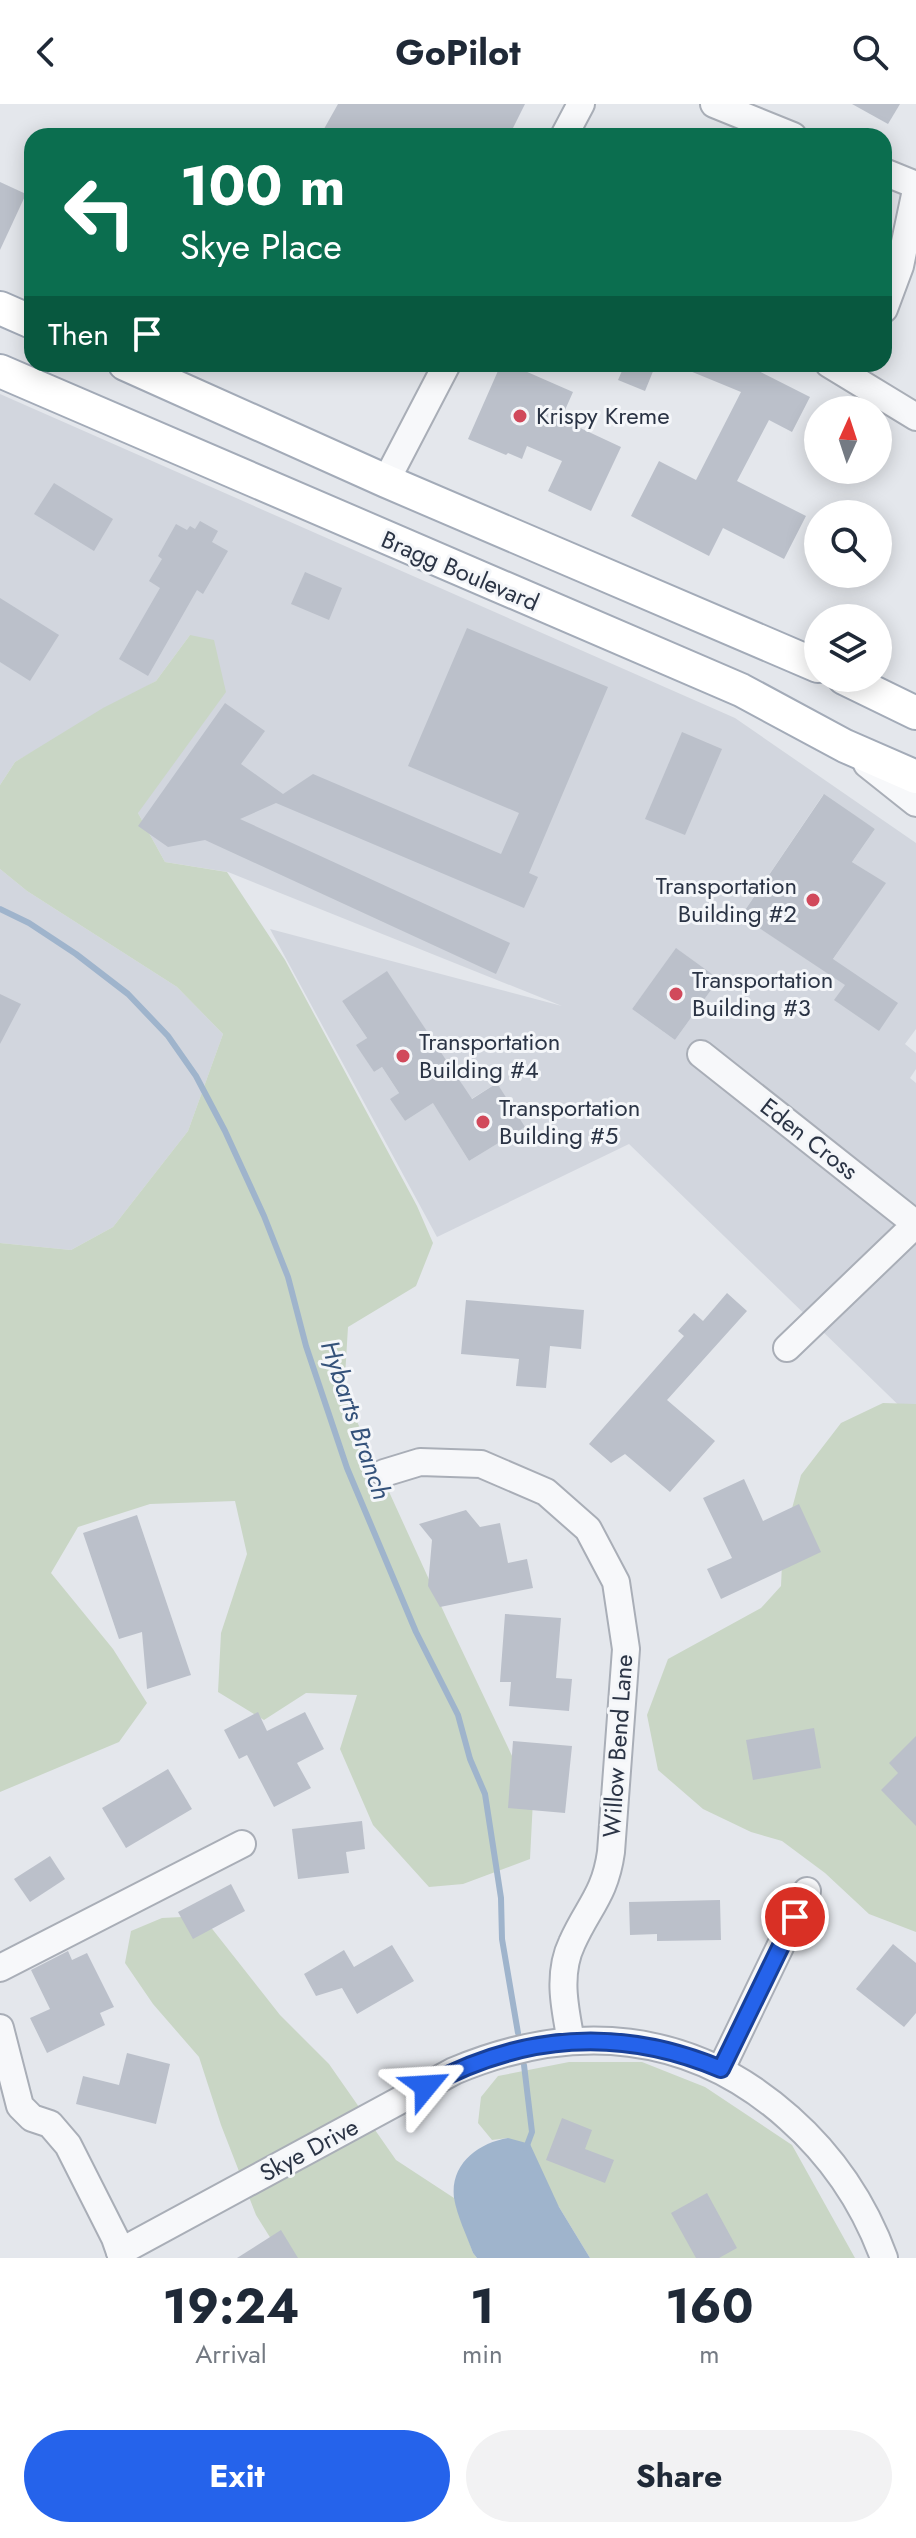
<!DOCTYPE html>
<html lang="en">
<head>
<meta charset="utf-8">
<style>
	body { margin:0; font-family:Jost,sans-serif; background:#f2f2f3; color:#1f2937; height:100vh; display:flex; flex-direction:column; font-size:30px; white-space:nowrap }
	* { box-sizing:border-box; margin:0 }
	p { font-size:26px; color:#747a83 }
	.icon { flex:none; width:44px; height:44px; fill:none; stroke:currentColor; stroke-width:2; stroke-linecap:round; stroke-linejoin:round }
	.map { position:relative; height:2154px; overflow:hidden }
	.drawer { display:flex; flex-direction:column; background:#fff; flex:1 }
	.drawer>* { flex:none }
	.top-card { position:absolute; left:24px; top:24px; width:868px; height:244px; border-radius:24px; box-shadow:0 4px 20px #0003; background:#0b6e4f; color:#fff; overflow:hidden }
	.needle { width:52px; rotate:3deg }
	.buttons { position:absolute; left:804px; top:292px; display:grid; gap:16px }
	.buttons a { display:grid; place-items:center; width:88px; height:88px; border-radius:50%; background:#fff; box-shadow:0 4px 20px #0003; font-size:40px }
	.pin { position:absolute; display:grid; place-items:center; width:68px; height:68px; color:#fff; margin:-34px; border:4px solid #fff; border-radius:50%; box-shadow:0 2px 8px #0007 }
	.me { position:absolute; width:88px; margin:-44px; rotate:63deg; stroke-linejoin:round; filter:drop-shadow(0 0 6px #0008) }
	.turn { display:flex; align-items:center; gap:28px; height:168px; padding:0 24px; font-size:36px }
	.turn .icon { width:104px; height:104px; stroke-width:2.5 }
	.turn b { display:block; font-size:56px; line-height:68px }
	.then { display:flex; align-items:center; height:76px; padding:0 24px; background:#0003; gap:16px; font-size:30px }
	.eta { display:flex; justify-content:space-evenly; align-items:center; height:136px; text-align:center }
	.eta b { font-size:48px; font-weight:700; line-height:56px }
	.primary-button { display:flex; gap:16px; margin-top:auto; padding:16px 24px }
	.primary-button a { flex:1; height:92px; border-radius:48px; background:#2563eb; color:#fff; font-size:32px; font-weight:700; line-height:92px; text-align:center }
	.primary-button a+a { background:#f2f2f3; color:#1f2937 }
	header { display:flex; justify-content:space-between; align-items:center; height:104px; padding:0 24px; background:#fff; font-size:36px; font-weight:700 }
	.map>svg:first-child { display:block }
	.built { fill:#d2d6de; fill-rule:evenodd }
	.green { fill:#c9d6c5 }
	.water { fill:#9fb4cc }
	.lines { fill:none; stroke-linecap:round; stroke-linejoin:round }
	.stream { stroke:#9fb4cc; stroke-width:6 }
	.building { fill:#bbc0ca }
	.minor-casing { stroke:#a9aeb7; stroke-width:30 }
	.major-casing { stroke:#a3abb8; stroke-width:36 }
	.minor { stroke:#f7f8fa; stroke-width:26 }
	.major { stroke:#fff; stroke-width:32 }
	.route-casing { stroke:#184099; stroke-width:20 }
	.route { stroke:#2563eb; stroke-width:14 }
	.poi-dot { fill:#d1495b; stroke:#f4f6f9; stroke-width:3 }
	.labels { text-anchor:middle; stroke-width:6; stroke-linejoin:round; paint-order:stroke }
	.poi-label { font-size:24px; fill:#2b3445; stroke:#f4f6f9; text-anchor:start }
	.street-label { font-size:24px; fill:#2b3445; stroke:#f4f6f9 }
	.water-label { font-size:26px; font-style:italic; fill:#34527a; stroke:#f4f6f9 }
</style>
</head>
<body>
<header><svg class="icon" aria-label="back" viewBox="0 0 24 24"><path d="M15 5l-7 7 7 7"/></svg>GoPilot<svg class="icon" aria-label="search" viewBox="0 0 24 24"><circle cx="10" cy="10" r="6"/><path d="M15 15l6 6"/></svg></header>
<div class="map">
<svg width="916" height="2154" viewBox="0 0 916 2154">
	<rect width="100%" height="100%" fill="#e4e7ec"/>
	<g class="built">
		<path d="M 0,290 L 735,614 L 916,739 L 916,925 L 905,940 L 916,949 L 916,965 L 910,974 L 916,979 L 916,1318 L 629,1040 L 437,1133 L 270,825 L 562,902 L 228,768 L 165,758 L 138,709 L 190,531 L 156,577 L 15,658 L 0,681 ZM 823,691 L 875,725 L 852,758 L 885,779 L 825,867 L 741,812 ZM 677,845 L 719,875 L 675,936 L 632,905 ZM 387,868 L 462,980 L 405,1017 L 391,995 L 399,989 L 382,963 L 374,968 L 357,941 L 367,934 L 342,897 ZM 497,979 L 524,1023 L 469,1057 L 442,1013 Z"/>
		<path d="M 0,765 L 27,787 L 177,883 L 223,930 L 188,1027 L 113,1123 L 71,1146 L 0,1139 Z"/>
	</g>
	<g class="green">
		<path d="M 190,531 L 214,536 L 226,588 L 138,709 L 165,758 L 227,768 L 285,856 L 417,1102 L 433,1139 L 416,1182 L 348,1223 L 344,1289 L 447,1515 L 533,1696 L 530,1755 L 463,1780 L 429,1783 L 373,1721 L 340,1645 L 357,1591 L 306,1589 L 264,1616 L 218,1588 L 221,1529 L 247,1450 L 235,1397 L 150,1400 L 78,1423 L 51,1469 L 113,1545 L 147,1599 L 119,1638 L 0,1688 L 0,1139 L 71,1146 L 113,1123 L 188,1027 L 223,930 L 177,883 L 27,787 L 0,765 L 0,681 L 15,658 L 103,604 L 156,577 Z"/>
		<path d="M 883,1299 L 916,1300 L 916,1828 L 869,1810 L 825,1769 L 782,1737 L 751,1728 L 703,1705 L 658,1666 L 647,1611 L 668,1555 L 761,1504 L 781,1482 L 783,1438 L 801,1371 L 841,1319 Z"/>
		<path d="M 202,1812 L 280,1911 L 329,1960 L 396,2056 L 454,2094 L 473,2149 L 477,2154 L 283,2154 L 256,2111 L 221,2021 L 199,1953 L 153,1900 L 125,1859 L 131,1827 L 162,1814 Z"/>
		<path d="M 569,1958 L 642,1958 L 705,1983 L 792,2041 L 855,2154 L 590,2154 L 559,2103 L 508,2034 L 492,2036 L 478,2019 L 481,1993 L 498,1972 Z"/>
	</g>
	<path class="water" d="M 508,2034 L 530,2040 L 559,2103 L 590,2154 L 477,2154 L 473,2149 C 467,2132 457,2112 454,2094 C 450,2060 478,2039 508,2034 Z"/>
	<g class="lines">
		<g class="stream">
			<path d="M 0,805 L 29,819 L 76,850 L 128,890 L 168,932 L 196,972 L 225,1027 L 264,1112 L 288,1173 L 306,1242 L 347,1364 L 416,1528 L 458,1611 L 470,1655 L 485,1690 L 501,1794 L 502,1835 L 518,1929"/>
			<path d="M 524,1961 L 532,2028 L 526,2044"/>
		</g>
	</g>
	<g class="building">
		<path d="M 338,0 L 525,0 L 509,32 L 320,32 Z"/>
		<path d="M 852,0 L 900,0 L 888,20 Z"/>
		<path d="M 0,78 L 26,90 L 0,146 Z"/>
		<path d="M 501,260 L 509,260 L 573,288 L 561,315 L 621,343 L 591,407 L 548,387 L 562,357 L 527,342 L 522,355 L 508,349 L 506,351 L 468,335 Z"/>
		<path d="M 625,260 L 656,260 L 645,287 L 618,276 Z"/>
		<path d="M 673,260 L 745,260 L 810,293 L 792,328 L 769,316 L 737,377 L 806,412 L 784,455 L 723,424 L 709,452 L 631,412 L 659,357 L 696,376 L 741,288 Z"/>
		<path d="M 54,379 L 113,415 L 94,447 L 34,410 Z"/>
		<path d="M 200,417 L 218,427 L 212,438 L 228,447 L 203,490 L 197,486 L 148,572 L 119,555 L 160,484 L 149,477 L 162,455 L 158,452 L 176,420 L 187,426 L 190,422 L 195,425 Z"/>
		<path d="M 305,468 L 342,484 L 329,516 L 291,500 Z"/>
		<path d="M 0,494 L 59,531 L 30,577 L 0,558 Z"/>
		<path d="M 467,524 L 608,583 L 529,769 L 538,773 L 524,804 L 276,699 L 240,715 L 510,839 L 496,870 L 205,736 L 168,743 L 138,722 L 225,599 L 265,627 L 241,660 L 283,690 L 313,670 L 501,750 L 519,709 L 408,662 Z"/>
		<path d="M 682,628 L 722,645 L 685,731 L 645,715 Z"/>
		<path d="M 824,690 L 875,725 L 852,758 L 886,779 L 833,855 L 898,899 L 879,927 L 834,896 L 845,881 L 741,812 Z"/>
		<path d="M 676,844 L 719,875 L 675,936 L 632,905 Z"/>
		<path d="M 387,867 L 472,995 L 497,979 L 525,1023 L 469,1057 L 433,999 L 405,1017 L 390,995 L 399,989 L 382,963 L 374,968 L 356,941 L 367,934 L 342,897 Z"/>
		<path d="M 0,890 L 21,900 L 0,940 Z"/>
		<path d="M 727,1189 L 747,1207 L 667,1296 L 715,1337 L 670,1388 L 625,1350 L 611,1359 L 589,1340 L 684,1232 L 678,1227 L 694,1209 L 703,1217 Z"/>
		<path d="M 466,1196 L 584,1206 L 581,1245 L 550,1242 L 546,1284 L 516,1282 L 519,1255 L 461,1250 Z"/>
		<path d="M 744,1375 L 763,1417 L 799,1400 L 821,1448 L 721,1495 L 707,1465 L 732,1454 L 703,1394 Z"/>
		<path d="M 466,1406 L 480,1423 L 500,1419 L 508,1459 L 527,1455 L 533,1484 L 440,1503 L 428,1482 L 432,1436 L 419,1420 Z"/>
		<path d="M 137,1411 L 191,1571 L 147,1585 L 142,1528 L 119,1535 L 83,1429 Z"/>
		<path d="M 505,1510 L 561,1514 L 556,1574 L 572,1575 L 569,1607 L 509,1602 L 511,1578 L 500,1578 Z"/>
		<path d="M 258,1608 L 267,1627 L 305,1608 L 324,1645 L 297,1659 L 311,1684 L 274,1703 L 247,1651 L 239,1655 L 224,1626 Z"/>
		<path d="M 814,1624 L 821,1664 L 753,1676 L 746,1636 Z"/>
		<path d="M 916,1632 L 916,1722 L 881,1686 L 898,1669 L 889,1659 Z"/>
		<path d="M 513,1637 L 572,1642 L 565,1709 L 508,1704 Z"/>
		<path d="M 168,1665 L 192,1705 L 126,1744 L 102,1704 Z"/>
		<path d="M 362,1717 L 365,1745 L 346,1748 L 349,1769 L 298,1775 L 292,1725 Z"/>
		<path d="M 50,1752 L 65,1775 L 30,1798 L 14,1775 Z"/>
		<path d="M 231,1780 L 245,1807 L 193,1835 L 178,1808 Z"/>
		<path d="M 720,1796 L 721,1836 L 657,1837 L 657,1830 L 630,1831 L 629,1798 Z"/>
		<path d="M 893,1840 L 916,1859 L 916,1909 L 904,1923 L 856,1885 Z"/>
		<path d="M 392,1841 L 414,1877 L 357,1910 L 342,1884 L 316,1892 L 304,1870 L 344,1846 L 354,1863 Z"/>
		<path d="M 68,1847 L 72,1856 L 87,1849 L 114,1903 L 100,1909 L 105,1921 L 47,1949 L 30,1914 L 50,1905 L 31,1866 Z"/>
		<path d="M 127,1949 L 170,1960 L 156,2020 L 76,2000 L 83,1972 L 119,1981 Z"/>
		<path d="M 562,2014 L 592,2026 L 585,2045 L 614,2056 L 605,2079 L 546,2056 Z"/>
		<path d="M 707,2089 L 737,2144 L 719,2154 L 696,2154 L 671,2109 Z"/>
		<path d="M 281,2126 L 298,2154 L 237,2154 Z"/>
	</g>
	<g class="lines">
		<defs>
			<g id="minor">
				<path d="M 714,0 L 793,32"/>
				<path d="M 564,32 L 581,0"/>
				<path d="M 884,68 L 916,81"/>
				<path d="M 884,205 L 900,162 L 916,86"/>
				<path d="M 829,260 L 916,313"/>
				<path d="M 386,377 L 447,260"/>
				<path d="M 867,660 L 916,699"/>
				<path d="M 701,950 L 916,1120 L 787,1244"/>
				<path d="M 384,1369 L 420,1358 L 481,1360 L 546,1388 L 588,1425 L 616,1478 L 626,1545 L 611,1748 C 605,1791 588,1803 572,1839 C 557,1870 565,1905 571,1937"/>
				<path d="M 0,1864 L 242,1740"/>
				<path d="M 0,1924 L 20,2002 L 32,2014 L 50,2020 L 68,2041 L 115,2134 L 122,2154"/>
				<path d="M 721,1965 L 807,1787"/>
				<path d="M 120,2148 L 454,1967 C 573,1917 691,1926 789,2014 C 833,2053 864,2099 884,2154"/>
			</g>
			<g id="major">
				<path d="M 0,204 L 32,218"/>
				<path d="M 125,260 L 386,377 L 818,562"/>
				<path d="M 0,267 L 741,586 L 845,642 L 916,673"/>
				<path d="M 844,574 L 916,609"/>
			</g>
		</defs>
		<use href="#minor" class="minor-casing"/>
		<use href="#major" class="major-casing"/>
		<use href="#minor" class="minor"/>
		<use href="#major" class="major"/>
	</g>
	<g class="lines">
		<defs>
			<path id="route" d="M 426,1982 C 522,1930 619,1922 721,1965 L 795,1813"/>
		</defs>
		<use href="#route" class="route-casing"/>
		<use href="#route" class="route"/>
	</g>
	<g class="poi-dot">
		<circle cx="520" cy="312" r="8"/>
		<circle cx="813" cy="796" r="8"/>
		<circle cx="676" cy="890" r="8"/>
		<circle cx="403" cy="952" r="8"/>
		<circle cx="483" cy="1018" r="8"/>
	</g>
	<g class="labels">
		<g class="poi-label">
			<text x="536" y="320">Krispy Kreme</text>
			<text x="797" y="790" text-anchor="end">Transportation<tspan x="797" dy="28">Building #2</tspan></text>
			<text x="692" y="884">Transportation<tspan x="692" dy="28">Building #3</tspan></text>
			<text x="419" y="946">Transportation<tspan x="419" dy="28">Building #4</tspan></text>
			<text x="499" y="1012">Transportation<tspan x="499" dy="28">Building #5</tspan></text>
		</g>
		<g class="street-label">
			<text transform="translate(460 467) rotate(23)" y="8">Bragg Boulevard</text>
			<text transform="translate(809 1035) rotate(38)" y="8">Eden Cross</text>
			<text transform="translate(618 1642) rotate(-86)" y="8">Willow Bend Lane</text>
			<text transform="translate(309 2046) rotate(-28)" y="8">Skye Drive</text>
		</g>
		<g class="water-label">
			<text transform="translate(356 1316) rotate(71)" y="9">Hybarts Branch</text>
		</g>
	</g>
</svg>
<div class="buttons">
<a><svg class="needle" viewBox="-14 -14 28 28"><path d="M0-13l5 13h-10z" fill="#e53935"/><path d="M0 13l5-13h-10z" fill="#747a83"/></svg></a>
<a><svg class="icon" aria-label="search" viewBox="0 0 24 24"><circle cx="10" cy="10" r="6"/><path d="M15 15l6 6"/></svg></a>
<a><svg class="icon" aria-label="layers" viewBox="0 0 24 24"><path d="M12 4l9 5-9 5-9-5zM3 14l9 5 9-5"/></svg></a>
</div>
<div class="pin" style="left:795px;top:1813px;background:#d93025"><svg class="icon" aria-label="arrive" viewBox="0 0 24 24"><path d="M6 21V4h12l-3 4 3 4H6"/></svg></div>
<svg class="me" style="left:426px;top:1982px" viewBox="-20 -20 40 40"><path d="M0-17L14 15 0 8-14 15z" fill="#2563eb" stroke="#fff" stroke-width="4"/></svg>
<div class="top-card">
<div class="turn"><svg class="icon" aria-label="left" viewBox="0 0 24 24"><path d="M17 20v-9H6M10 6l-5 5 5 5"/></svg><div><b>100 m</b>Skye Place</div></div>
<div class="then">Then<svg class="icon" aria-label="arrive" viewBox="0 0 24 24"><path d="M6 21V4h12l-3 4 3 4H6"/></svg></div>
</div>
</div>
<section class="drawer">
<div class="eta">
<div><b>19:24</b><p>Arrival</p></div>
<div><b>1</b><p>min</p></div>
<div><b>160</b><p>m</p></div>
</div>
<div class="primary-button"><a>Exit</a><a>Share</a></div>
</section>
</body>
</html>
